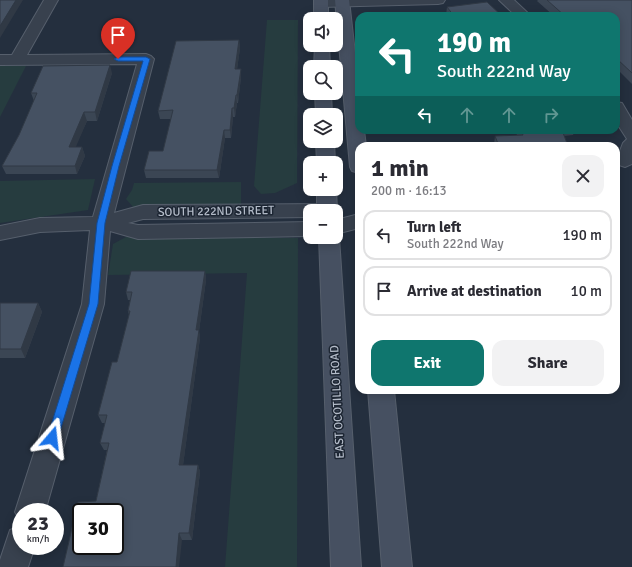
<!DOCTYPE html>
<html lang="en">
<head>
<meta charset="utf-8">
<style>
	body { margin:0; font-family:Signika,sans-serif; background:#f2f2f3; color:#2b2b33; height:100vh; display:flex; flex-direction:column; font-size:15px; white-space:nowrap }
	* { box-sizing:border-box; margin:0 }
	p { font-size:13px; color:#7c7c81 }
	.icon { flex:none; width:22px; height:22px; fill:none; stroke:currentColor; stroke-width:2; stroke-linecap:round; stroke-linejoin:round }
	.map { position:relative; flex:1; overflow:hidden }
	.details { position:absolute; left:355px; top:142px; width:265px; height:252px; display:flex; flex-direction:column; background:#fff; border-radius:12px; box-shadow:0 2px 10px #0003 }
	.details>* { flex:none }
	.banner { position:absolute; left:355px; top:12px; width:265px; height:122px; border-radius:12px; box-shadow:0 2px 10px #0003; background:#0f766e; color:#fff; overflow:hidden }
	.buttons { position:absolute; left:303px; top:12px; display:grid; gap:8px }
	.buttons a { display:grid; place-items:center; width:40px; height:40px; border-radius:8px; background:#fff; box-shadow:0 2px 10px #0003; font-size:20px }
	.speed { position:absolute; left:12px; top:503px; display:flex; gap:8px; font-size:20px; font-weight:700; text-align:center }
	.speed>* { display:grid; place-content:center; width:52px; height:52px; border-radius:50%; background:#fff; box-shadow:0 2px 10px #0003; line-height:1 }
	.speed small { font-size:10px; font-weight:400 }
	.speed .limit { border:2px solid #111; border-radius:6px; background:#fff; color:#111 }
	.pin { position:absolute; display:grid; place-items:center; width:34px; height:34px; color:#fff; margin:-41px -17px; border-radius:50% 50% 50% 0; rotate:-45deg; box-shadow:0 0 4px #0007 }
	.pin .icon { rotate:45deg }
	.me { position:absolute; width:44px; margin:-22px; rotate:17deg; stroke-linejoin:round; filter:drop-shadow(0 0 3px #0008) }
	.turn { display:flex; align-items:center; gap:14px; height:84px; padding:0 16px; font-size:18px }
	.turn .icon { width:52px; height:52px; stroke-width:2.5 }
	.turn b { display:block; font-size:28px; line-height:34px }
	.lanes { display:flex; align-items:center; height:38px; padding:0 16px; background:#0003; justify-content:center; gap:20px; direction:ltr }
	.lanes .off { opacity:.35 }
	.round { display:grid; place-items:center; flex:none; width:42px; height:42px; border-radius:12px; background:#f2f2f3 }
	.overview { display:flex; align-items:center; justify-content:space-between; height:68px; padding:0 16px }
	h1 { font-size:24px; font-weight:800; line-height:30px }
	.cta { display:flex; gap:8px; margin-top:auto; padding:8px 16px }
	.cta a { flex:1; height:46px; border-radius:12px; background:#0f766e; color:#fff; font-size:16px; font-weight:800; line-height:46px; text-align:center }
	.cta a+a { background:#f2f2f3; color:#2b2b33 }
	ul { padding:0; list-style:none }
	li { display:flex; align-items:center; gap:12px; height:50px; margin:0 8px 6px; padding:0 8px; border:2px solid #e1e1e2; border-radius:12px }
	li div { flex:1 }
	li b { display:block; font-size:15px }
	li em { font-style:normal }
	.map>svg:first-child { display:block }
	.green { fill:#263c3f }
	.lines { fill:none; stroke-linecap:round; stroke-linejoin:round }
	.minor-casing { stroke:#565f6c; stroke-width:2 }
	.secondary-casing { stroke:#565f6c; stroke-width:2 }
	.minor { fill:#38414e; fill-rule:evenodd }
	.secondary { fill:#465061; fill-rule:evenodd }
	.wall { fill:#3b4654 }
	.shaded-wall { fill:#303945 }
	.building { fill:#455162; stroke:#303945; fill-rule:evenodd }
	.route { fill:#1a73e8; stroke:#114b97 }
	.labels { text-anchor:middle; stroke-width:3; stroke-linejoin:round; paint-order:stroke }
	.street-label { font-size:12px; fill:#b4bcc9; stroke:#1d2633 }
</style>
</head>
<body>
<div class="map">
<svg width="632" height="567" viewBox="0 0 632 567">
	<rect width="100%" height="100%" fill="#242f3e"/>
	<g class="green">
		<path d="M 267,20 L 298,20 L 297,183 L 275,193 L 261,194 L 254,186 Z"/>
		<path d="M 0,66 L 26,66 L 0,117 Z"/>
		<path d="M 95,179 L 88,210 L 0,223 L 0,181 Z"/>
		<path d="M 241,182 L 241,208 L 135,209 L 126,199 L 132,190 L 134,183 Z"/>
		<path d="M 126,237 L 298,238 L 297,567 L 225,567 L 247,273 L 108,275 L 113,244 Z"/>
	</g>
	<g class="lines">
		<defs>
			<g id="minor">
				<path d="M 44,0 L 58,0 L 27,55 L 146,54 L 151,56 L 154,59 L 114,213 L 143,205 L 327,204 L 339,206 L 342,211 L 339,216 L 336,216 L 336,211 L 310,211 L 310,217 L 143,219 L 128,223 L 138,225 L 310,222 L 310,236 L 138,239 L 110,231 L 104,304 L 45,512 L 21,512 L 21,522 L 15,512 L 82,304 L 90,230 L 40,232 L 0,240 L 0,226 L 40,218 L 93,217 L 137,64 L 0,65 L 0,55 L 12,55 Z"/>
				<path d="M 317,0 L 445,0 L 443,3 L 438,4 L 321,7 L 316,6 L 314,3 Z"/>
				<path d="M 499,0 L 514,0 L 531,16 L 516,16 Z"/>
				<path d="M 616,102 L 622,103 L 632,120 L 632,164 L 625,167 L 619,165 L 616,161 L 623,143 L 627,139 L 616,122 Z"/>
				<path d="M 359,214 L 359,228 L 336,234 L 336,220 Z"/>
				<path d="M 21,526 L 21,546 L 35,546 L 28,567 L 0,567 L 0,560 L 10,530 Z"/>
			</g>
			<g id="secondary">
				<rect x="314" y="0" width="14" height="19"/>
				<path d="M 335,0 L 349,0 L 359,88 L 359,130 L 364,130 L 366,146 L 359,146 L 359,173 L 352,171 L 350,167 Z"/>
				<path d="M 315,45 L 329,45 L 330,67 L 314,67 Z"/>
				<path d="M 315,93 L 331,93 L 332,115 L 316,115 Z"/>
				<path d="M 316,141 L 334,141 L 335,163 L 317,163 Z"/>
				<path d="M 336,188 L 337,211 L 336,212 L 336,211 L 317,211 L 317,189 Z"/>
				<path d="M 336,232 L 339,237 L 361,567 L 331,567 L 319,237 L 336,237 Z"/>
				<path d="M 368,390 L 394,390 L 412,567 L 382,567 Z"/>
			</g>
		</defs>
		<use href="#minor" class="minor-casing"/>
		<use href="#secondary" class="secondary-casing"/>
		<use href="#minor" class="minor"/>
		<use href="#secondary" class="secondary"/>
	</g>
	<g class="wall">
		<path d="M 538,0 L 632,0 L 632,84 L 616,68 L 616,16 L 554,16 L 537,1 Z"/>
		<path d="M 447,7 L 502,16 L 447,16 L 446,15 Z"/>
		<path d="M 239,40 L 240,48 L 237,69 L 241,77 L 238,103 L 237,103 L 235,117 L 233,117 L 231,138 L 225,138 L 219,178 L 146,178 L 144,170 L 163,151 L 171,119 L 160,119 L 158,111 Z"/>
		<path d="M 112,73 L 97,121 L 87,121 L 75,147 L 82,147 L 85,156 L 77,174 L 6,174 L 2,166 L 19,135 L 34,101 L 31,93 Z"/>
		<path d="M 515,130 L 575,130 L 573,135 L 564,136 L 568,146 L 494,146 L 494,144 L 495,136 L 517,135 Z"/>
		<path d="M 205,271 L 206,280 L 199,331 L 200,338 L 183,465 L 198,465 L 200,472 L 192,540 L 182,540 L 96,501 L 107,450 L 104,450 L 100,443 L 105,423 L 102,423 L 98,415 L 117,362 L 129,315 L 128,311 L 130,300 L 128,300 L 126,292 Z"/>
		<path d="M 0,303 L 38,303 L 42,312 L 25,358 L 0,358 Z"/>
	</g>
	<g class="shaded-wall">
		<path d="M 16,0 L 23,0 L 0,38 L 0,26 Z"/>
		<path d="M 239,40 L 240,48 L 236,77 L 235,69 Z"/>
		<path d="M 110,65 L 112,73 L 97,121 L 95,112 Z"/>
		<path d="M 241,69 L 241,77 L 238,103 L 237,95 Z"/>
		<path d="M 236,95 L 237,103 L 235,117 L 234,108 Z"/>
		<path d="M 232,108 L 233,117 L 231,138 L 230,130 Z"/>
		<path d="M 84,112 L 87,121 L 72,156 L 69,147 Z"/>
		<path d="M 224,130 L 225,138 L 219,178 L 217,170 Z"/>
		<path d="M 82,147 L 85,156 L 77,174 L 75,166 Z"/>
		<path d="M 205,271 L 206,280 L 199,331 L 200,338 L 182,473 L 179,465 L 196,330 Z"/>
		<path d="M 38,303 L 42,312 L 25,358 L 21,349 Z"/>
		<path d="M 198,465 L 200,472 L 192,540 L 189,533 Z"/>
		<path d="M 179,533 L 182,540 L 179,567 L 176,567 Z"/>
	</g>
	<g class="building">
		<path d="M 0,0 L 16,0 L 0,26 Z"/>
		<path d="M 547,0 L 632,0 L 632,73 L 616,58 L 616,16 L 565,16 Z"/>
		<path d="M 487,2 L 502,16 L 454,16 L 447,7 Z"/>
		<path d="M 239,40 L 235,69 L 241,69 L 237,95 L 236,95 L 234,108 L 232,108 L 230,130 L 224,130 L 217,170 L 144,170 L 149,151 L 163,151 L 173,110 L 158,111 L 176,41 Z"/>
		<path d="M 110,65 L 95,112 L 84,112 L 69,147 L 82,147 L 75,166 L 2,166 L 19,135 L 37,93 L 31,93 L 43,66 Z"/>
		<path d="M 521,130 L 562,130 L 568,146 L 499,146 L 495,136 L 523,135 Z"/>
		<path d="M 131,271 L 205,271 L 196,330 L 199,330 L 179,465 L 198,465 L 189,533 L 179,533 L 176,567 L 63,567 L 78,502 L 96,501 L 109,443 L 100,443 L 107,415 L 98,415 L 112,362 L 117,362 L 130,311 L 128,311 L 132,292 L 126,292 ZM 81,512 L 115,512 L 115,546 L 81,546 Z"/>
		<path d="M 0,303 L 38,303 L 21,349 L 0,349 Z"/>
	</g>
	<path class="route" d="M 146,57 L 150,59 L 119,166 L 105,223 L 98,304 L 58,438 L 56,441 L 52,443 L 49,441 L 47,438 L 89,304 L 97,223 L 112,166 L 143,61 L 118,61 L 114,59 L 118,57 Z"/>
	<g class="labels">
		<g class="street-label">
			<text transform="translate(216 211) rotate(-1)" y="4">SOUTH 222ND STREET</text>
			<text transform="translate(337 402) rotate(-93)" y="4">EAST OCOTILLO ROAD</text>
		</g>
	</g>
</svg>
<div class="buttons">
<a><svg class="icon" aria-label="sound" viewBox="0 0 24 24"><path d="M4 9h4l5-4v14l-5-4H4zM17 9q2 3 0 6"/></svg></a>
<a><svg class="icon" aria-label="search" viewBox="0 0 24 24"><circle cx="10" cy="10" r="6"/><path d="M15 15l6 6"/></svg></a>
<a><svg class="icon" aria-label="layers" viewBox="0 0 24 24"><path d="M12 4l9 5-9 5-9-5zM3 14l9 5 9-5"/></svg></a>
<a>+</a>
<a>−</a>
</div>
<div class="speed"><div>23<small>km/h</small></div><div class="limit">30</div></div>
<div class="pin" style="left:118px;top:59px;background:#d93025"><svg class="icon" aria-label="arrive" viewBox="0 0 24 24"><path d="M6 21V4h12l-3 4 3 4H6"/></svg></div>
<svg class="me" style="left:52px;top:438px" viewBox="-20 -20 40 40"><path d="M0-17L14 15 0 8-14 15z" fill="#1a73e8" stroke="#fff" stroke-width="4"/></svg>
<div class="banner">
<div class="turn"><svg class="icon" aria-label="left" viewBox="0 0 24 24"><path d="M17 20v-9H6M10 6l-5 5 5 5"/></svg><div><b>190 m</b>South 222nd Way</div></div>
<div class="lanes"><svg class="icon" aria-label="left" viewBox="0 0 24 24"><path d="M17 20v-9H6M10 6l-5 5 5 5"/></svg><svg class="icon off" aria-label="ahead" viewBox="0 0 24 24"><path d="M12 20V5M6 11l6-6 6 6"/></svg><svg class="icon off" aria-label="ahead" viewBox="0 0 24 24"><path d="M12 20V5M6 11l6-6 6 6"/></svg><svg class="icon off" aria-label="right" viewBox="0 0 24 24"><path d="M7 20v-9h11M14 6l5 5-5 5"/></svg></div>
</div>
<section class="details">
<div class="overview"><div><h1>1 min</h1><p>200 m · 16:13</p></div><a class="round"><svg class="icon" aria-label="close" viewBox="0 0 24 24"><path d="M6 6l12 12M18 6L6 18"/></svg></a></div>
<ul>
<li><svg class="icon" aria-label="left" viewBox="0 0 24 24"><path d="M17 20v-9H6M10 6l-5 5 5 5"/></svg><div><b>Turn left</b><p>South 222nd Way</p></div><em>190 m</em></li>
<li><svg class="icon" aria-label="arrive" viewBox="0 0 24 24"><path d="M6 21V4h12l-3 4 3 4H6"/></svg><div><b>Arrive at destination</b></div><em>10 m</em></li>
</ul>
<div class="cta"><a>Exit</a><a>Share</a></div>
</section>
</div>
</body>
</html>
